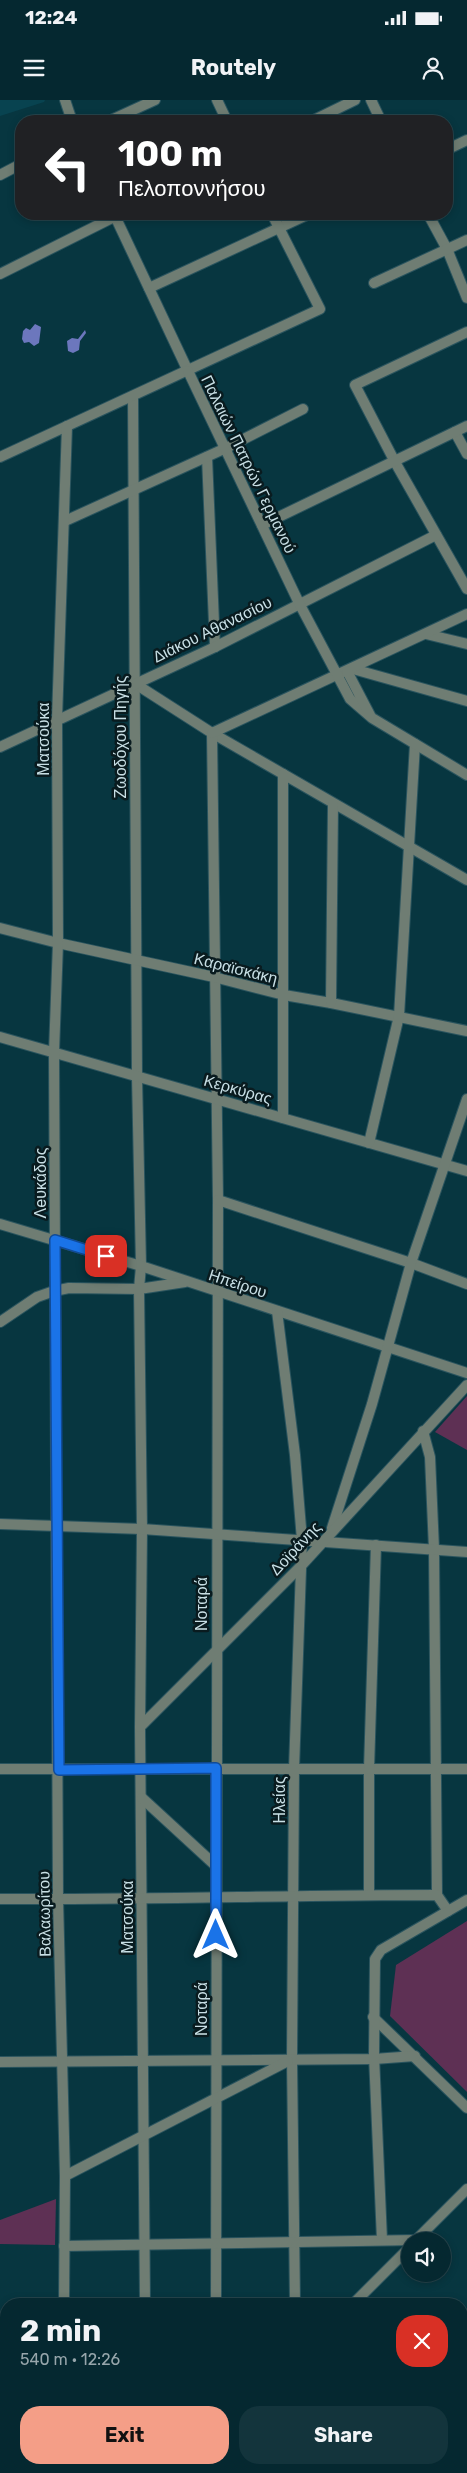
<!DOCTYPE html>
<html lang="en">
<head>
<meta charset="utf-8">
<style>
	body { margin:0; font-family:Rubik,sans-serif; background:#13343c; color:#f1f3f6; height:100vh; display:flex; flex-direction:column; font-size:19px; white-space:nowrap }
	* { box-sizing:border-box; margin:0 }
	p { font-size:16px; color:#97a6ab }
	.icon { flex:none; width:28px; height:28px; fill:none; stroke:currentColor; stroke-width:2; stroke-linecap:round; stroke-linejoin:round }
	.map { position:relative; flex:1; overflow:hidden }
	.drawer { position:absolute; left:0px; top:2198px; width:468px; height:176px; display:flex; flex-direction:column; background:#052830; border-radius:20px 20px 0 0; box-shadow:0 2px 8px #0003,0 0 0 1px #26444c }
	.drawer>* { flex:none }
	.banner { position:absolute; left:15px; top:15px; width:438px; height:105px; border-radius:20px; box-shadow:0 2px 8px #0003,0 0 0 1px #26444c; background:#202124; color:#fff; overflow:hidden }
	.tools { position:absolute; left:401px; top:2132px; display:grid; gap:10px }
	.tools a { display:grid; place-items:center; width:50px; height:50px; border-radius:50%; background:#052830; box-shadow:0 2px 8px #0003,0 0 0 1px #26444c; font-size:25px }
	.pin { position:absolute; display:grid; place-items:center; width:42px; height:42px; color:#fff; margin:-21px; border-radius:10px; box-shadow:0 2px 8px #0006 }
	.me { position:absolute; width:55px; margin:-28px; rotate:0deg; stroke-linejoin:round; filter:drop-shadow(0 0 4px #0008) }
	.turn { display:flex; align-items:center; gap:18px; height:105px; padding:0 20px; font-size:22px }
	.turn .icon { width:65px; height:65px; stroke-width:2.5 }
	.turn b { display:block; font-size:35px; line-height:42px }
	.round { display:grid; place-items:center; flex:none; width:52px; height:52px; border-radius:20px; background:#13343c }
	.overview { display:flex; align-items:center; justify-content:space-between; height:85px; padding:0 20px }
	h1 { font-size:30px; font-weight:700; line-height:38px }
	.button { display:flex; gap:10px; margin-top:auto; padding:10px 20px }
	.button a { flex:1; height:58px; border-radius:20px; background:#f49e87; color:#111; font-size:20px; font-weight:700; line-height:58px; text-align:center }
	.button a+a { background:#13343c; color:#f1f3f6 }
	.status { display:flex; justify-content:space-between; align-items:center; height:35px; padding:0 25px; background:#052830; direction:ltr }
	.status svg { height:14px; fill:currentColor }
	header { display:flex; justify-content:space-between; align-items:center; height:65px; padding:0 20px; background:#052830; font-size:22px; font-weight:700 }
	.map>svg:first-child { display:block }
	.built { fill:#084350 }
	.green { fill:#5e3054 }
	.water { fill:#6c77bd }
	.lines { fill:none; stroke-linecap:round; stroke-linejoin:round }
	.minor-casing { stroke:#2a545e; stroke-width:12 }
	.tertiary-casing { stroke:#2a545e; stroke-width:12 }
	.minor { stroke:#6f7d73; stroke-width:10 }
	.tertiary { stroke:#6f7d73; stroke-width:10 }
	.route-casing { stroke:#114b97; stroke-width:12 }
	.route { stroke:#1a73e8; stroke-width:9 }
	.labels { text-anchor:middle; stroke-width:5; stroke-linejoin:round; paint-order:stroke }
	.street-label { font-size:16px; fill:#c8dfe5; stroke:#091b1f }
</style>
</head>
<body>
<div class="status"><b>12:24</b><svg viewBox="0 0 49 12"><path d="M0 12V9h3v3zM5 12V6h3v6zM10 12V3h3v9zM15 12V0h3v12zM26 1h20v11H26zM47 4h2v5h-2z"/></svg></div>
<header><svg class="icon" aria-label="menu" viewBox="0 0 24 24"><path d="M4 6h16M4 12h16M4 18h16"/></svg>Routely<svg class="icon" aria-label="person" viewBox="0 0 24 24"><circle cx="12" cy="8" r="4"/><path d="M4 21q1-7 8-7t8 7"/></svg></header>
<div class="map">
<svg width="467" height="2373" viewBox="0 0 467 2373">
	<rect width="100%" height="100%" fill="#073640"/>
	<path class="built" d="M 0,0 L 45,0 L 44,2 L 0,16 Z"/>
	<g class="green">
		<path d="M 467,1296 L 467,1350 L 435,1332 Z"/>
		<path d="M 467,1821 L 467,1992 L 390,1916 L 396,1865 Z"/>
		<path d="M 56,2099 L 55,2145 L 0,2144 L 0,2120 Z"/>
	</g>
	<g class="water">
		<path d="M 35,224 L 41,227 L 39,243 L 34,246 L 29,242 L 24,243 L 22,239 L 23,231 L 26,228 L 30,230 Z"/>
		<path d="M 85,230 L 86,233 L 80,241 L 79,250 L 73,253 L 68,251 L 67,241 L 72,238 L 78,239 Z"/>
	</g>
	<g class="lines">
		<defs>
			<g id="minor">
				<path d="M 65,0 L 72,21"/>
				<path d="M 217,0 L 227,21"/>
				<path d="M 371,0 L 381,21"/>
				<path d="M 109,21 L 155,0"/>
				<path d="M 312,21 L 355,0"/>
				<path d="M 446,50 L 467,40"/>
				<path d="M 0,75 L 21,64"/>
				<path d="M 114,114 L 188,271"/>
				<path d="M 428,114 L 447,149 L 467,198"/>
				<path d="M 0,174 L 120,114"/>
				<path d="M 374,183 L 467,140"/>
				<path d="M 149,188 L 309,114"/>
				<path d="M 467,232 L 355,285 L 395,362 L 467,489"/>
				<path d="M 133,296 L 137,977 L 141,1166 L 139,1189 L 142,1429 L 140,1627 L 145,2204"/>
				<path d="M 455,332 L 467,354"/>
				<path d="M 0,357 L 320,209 L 272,114"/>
				<path d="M 207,357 L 215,547"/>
				<path d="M 65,421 L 226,348 L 303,309"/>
				<path d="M 262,425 L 467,326"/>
				<path d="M 426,534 L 467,544"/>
				<path d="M 353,569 L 467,601"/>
				<path d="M 134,583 L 212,633 L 467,780"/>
				<path d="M 212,633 L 218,1100 L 216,2204"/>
				<path d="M 212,633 L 467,514"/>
				<path d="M 0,647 L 215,547 L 436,435"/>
				<path d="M 0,828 L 58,843 L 214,877 L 284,895 L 331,903 L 467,931"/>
				<path d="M 331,903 L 333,704"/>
				<path d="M 0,937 L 467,1071"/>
				<path d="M 283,1018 L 283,674"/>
				<path d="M 369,1043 L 399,916 L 415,644"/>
				<path d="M 218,1100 L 411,1163 L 467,1184"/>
				<path d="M 0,1124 L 141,1166 L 467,1273"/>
				<path d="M 277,1211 L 295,1355 L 302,1440 L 294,1669 L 292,1959 L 295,2204"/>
				<path d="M 0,1222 L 37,1197 L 54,1191 L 69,1188 L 139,1189 L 185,1182"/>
				<path d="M 423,1331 L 430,1357 L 434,1449 L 437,1795"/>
				<path d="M 0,1424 L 142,1429 L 467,1452"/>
				<path d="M 332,1428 L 372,1304 L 411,1163 L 467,999"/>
				<path d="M 140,1627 L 300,1467 L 467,1285"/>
				<path d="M 0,1669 L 467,1669"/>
				<path d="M 142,1698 L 216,1766"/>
				<path d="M 369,1795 L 369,1669 L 376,1445"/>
				<path d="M 0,1799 C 146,1800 291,1795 437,1795 L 448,1811"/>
				<path d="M 373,1917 L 467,2008"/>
				<path d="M 0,1962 L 374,1959 L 415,1956"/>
				<path d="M 65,2076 L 288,1961"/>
				<path d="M 382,2140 L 374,1956 L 375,1859 L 381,1850 L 467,1800"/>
				<path d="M 415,2141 L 467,2089"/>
				<path d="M 64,2146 L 417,2140"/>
				<path d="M 64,2204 L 65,2076 L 58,1799 L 54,952 L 58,843 L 57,619 L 67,326"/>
				<path d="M 353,2204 L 410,2147"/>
				<path d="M 0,2288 L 6,2288"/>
				<path d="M 146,2368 L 146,2373"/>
				<path d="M 64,2373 L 64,2368"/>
				<path d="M 185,2373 L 191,2368"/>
			</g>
			<g id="tertiary">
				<path d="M 188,271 L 299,503 L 350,599 L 372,618 L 467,675"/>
				<path d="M 347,571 L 370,615"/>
			</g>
		</defs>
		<use href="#minor" class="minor-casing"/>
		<use href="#tertiary" class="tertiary-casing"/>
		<use href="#minor" class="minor"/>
		<use href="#tertiary" class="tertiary"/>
	</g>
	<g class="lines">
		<defs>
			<path id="route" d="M 106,1156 L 55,1140 L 59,1670 L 216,1668 L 216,1835"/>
		</defs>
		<use href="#route" class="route-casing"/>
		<use href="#route" class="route"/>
	</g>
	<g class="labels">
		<g class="street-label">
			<text transform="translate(249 364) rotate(64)" y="6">Παλαιών Πατρών Γερμανού</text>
			<text transform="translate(212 529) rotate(-26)" y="6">Διάκου Αθανασίου</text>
			<text transform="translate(120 637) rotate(-90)" y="6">Ζωοδόχου Πηγής</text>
			<text transform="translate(43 639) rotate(-90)" y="6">Ματσούκα</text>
			<text transform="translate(236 868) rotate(14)" y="6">Καραϊσκάκη</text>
			<text transform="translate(238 989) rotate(16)" y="6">Κερκύρας</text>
			<text transform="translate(40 1083) rotate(-90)" y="6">Λeυκάδος</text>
			<text transform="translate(238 1183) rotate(18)" y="6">Ηπείρου</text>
			<text transform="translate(295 1448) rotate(-47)" y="6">Δοϊράνης</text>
			<text transform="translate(201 1504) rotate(-90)" y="6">Νοταρά</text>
			<text transform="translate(279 1700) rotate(-90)" y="6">Ηλείας</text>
			<text transform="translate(44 1814) rotate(-91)" y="6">Βαλαωρίτου</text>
			<text transform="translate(127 1817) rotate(-90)" y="6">Ματσούκα</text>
			<text transform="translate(201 1909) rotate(-90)" y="6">Νοταρά</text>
		</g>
	</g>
</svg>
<div class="tools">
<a><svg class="icon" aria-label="sound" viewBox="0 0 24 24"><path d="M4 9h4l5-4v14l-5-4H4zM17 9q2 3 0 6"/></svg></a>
</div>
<div class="pin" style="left:106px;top:1156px;background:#d93025"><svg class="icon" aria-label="arrive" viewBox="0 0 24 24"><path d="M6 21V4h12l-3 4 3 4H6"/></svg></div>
<svg class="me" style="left:216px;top:1835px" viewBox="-20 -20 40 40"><path d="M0-17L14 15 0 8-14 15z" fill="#1a73e8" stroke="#fff" stroke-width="4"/></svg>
<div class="banner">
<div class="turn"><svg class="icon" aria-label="left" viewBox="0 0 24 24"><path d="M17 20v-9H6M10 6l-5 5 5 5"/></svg><div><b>100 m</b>Πελοποννήσου</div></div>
</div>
<section class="drawer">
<div class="overview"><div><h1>2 min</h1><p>540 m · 12:26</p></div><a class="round" style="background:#d93025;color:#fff"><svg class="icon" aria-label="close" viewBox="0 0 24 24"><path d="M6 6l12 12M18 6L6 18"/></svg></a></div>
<div class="button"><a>Exit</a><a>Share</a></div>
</section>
</div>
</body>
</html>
